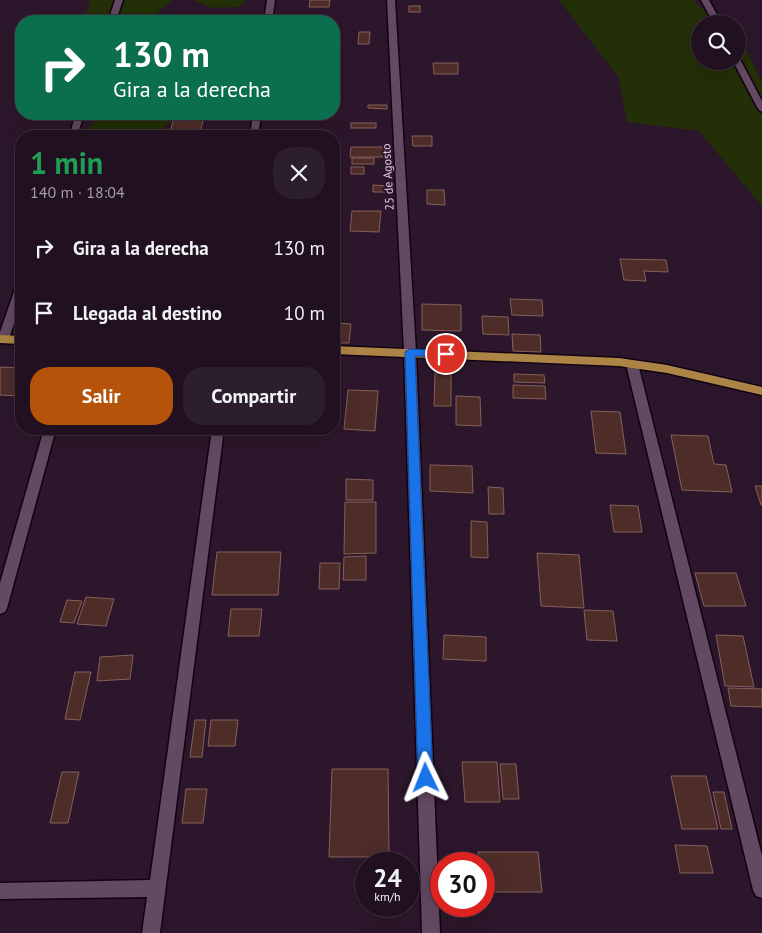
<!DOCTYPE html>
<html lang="es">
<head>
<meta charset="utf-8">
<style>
	body { margin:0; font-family:"PT Sans",sans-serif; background:#2d1e2d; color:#f1f3f6; height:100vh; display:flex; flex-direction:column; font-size:19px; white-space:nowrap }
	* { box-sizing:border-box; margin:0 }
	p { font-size:16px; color:#a29da5 }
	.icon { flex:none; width:28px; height:28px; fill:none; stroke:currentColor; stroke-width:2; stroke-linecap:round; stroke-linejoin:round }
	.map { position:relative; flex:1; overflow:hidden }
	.sheet { position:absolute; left:15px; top:130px; width:325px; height:305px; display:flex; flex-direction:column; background:#211020; border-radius:20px; box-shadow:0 5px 20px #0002,0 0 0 1px #3e303e }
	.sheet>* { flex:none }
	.hud { position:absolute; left:15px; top:15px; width:325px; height:105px; border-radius:20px; box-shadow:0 5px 20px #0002,0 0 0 1px #3e303e; background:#0b6e4f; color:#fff; overflow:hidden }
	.buttons { position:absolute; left:691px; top:15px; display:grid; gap:10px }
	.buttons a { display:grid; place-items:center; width:55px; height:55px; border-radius:50%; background:#211020; box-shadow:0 5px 20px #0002,0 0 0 1px #3e303e; font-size:25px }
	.speed { position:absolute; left:355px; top:852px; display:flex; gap:10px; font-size:25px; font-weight:700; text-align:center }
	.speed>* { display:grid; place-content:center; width:65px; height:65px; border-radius:50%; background:#211020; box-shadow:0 5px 20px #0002,0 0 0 1px #3e303e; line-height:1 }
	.speed small { font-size:12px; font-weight:400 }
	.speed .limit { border:8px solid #d22; background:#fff; color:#111 }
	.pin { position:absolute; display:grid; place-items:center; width:42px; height:42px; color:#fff; margin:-21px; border:2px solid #fff; border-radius:50%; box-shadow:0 1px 5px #0007 }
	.me { position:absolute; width:55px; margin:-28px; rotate:358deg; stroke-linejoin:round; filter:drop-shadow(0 0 4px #0008) }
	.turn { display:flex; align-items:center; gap:18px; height:105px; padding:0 15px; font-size:22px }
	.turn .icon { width:65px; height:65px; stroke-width:2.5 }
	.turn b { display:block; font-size:35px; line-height:42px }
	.round { display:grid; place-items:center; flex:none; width:52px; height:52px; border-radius:20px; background:#2d1e2d }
	.overview { display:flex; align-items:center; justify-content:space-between; height:85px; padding:0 15px }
	h1 { font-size:30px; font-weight:700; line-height:38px; color:#1e9e55 }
	.cta { display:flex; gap:10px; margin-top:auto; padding:10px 15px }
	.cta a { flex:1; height:58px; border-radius:20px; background:#b45309; color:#fff; font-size:20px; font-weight:700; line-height:58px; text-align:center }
	.cta a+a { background:#2d1e2d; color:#f1f3f6 }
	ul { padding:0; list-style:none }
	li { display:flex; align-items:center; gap:15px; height:65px; padding:0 15px }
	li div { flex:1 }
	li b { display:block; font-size:19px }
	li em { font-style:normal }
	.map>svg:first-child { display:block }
	.green { fill:#232f07 }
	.building { fill:#4e2d29; stroke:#85605b }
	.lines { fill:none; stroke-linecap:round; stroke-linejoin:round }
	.minor-casing { stroke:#130213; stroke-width:3 }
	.major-casing { stroke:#130213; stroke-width:3 }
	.minor { fill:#634961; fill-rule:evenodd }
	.major { fill:#ac8445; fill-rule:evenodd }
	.route { fill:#1a73e8; stroke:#114b97 }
	.labels { text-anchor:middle; stroke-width:4; stroke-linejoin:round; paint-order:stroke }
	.far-street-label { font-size:12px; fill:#decfdd; stroke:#2c162b }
</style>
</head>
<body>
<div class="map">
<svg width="762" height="933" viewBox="0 0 762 933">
	<rect width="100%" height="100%" fill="#2c162b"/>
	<g class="green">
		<path d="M 90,0 L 172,0 L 154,16 L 154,21 L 81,21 L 88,9 Z"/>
		<path d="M 193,0 L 246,0 L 239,7 L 213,8 Z"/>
		<path d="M 559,0 L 693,0 L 719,24 L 700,24 L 700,61 L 738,61 L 738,41 L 746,49 L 762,82 L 762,206 L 699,131 L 627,122 L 619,78 Z"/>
		<path d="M 103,114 L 181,114 L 166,126 L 158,136 L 80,136 Z"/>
	</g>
	<g class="building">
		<path d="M 310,0 L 330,0 L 329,7 L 309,7 Z"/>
		<rect x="409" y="6" width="11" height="6"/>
		<path d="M 212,16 L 245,16 L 244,21 L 210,21 Z"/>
		<path d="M 359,32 L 370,32 L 369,44 L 358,44 Z"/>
		<path d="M 433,63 L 458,63 L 458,74 L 434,74 Z"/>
		<path d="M 368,105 L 387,105 L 387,109 L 368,108 Z"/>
		<path d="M 175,114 L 205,114 L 200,132 L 170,132 Z"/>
		<rect x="351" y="123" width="25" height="5"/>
		<path d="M 412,136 L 432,136 L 432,146 L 413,146 Z"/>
		<path d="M 351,147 L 383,147 L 383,157 L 350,157 Z"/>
		<rect x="352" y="158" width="22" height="6"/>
		<rect x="351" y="167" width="13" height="7"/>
		<path d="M 373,185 L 389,186 L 389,192 L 373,192 Z"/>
		<path d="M 427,190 L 444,190 L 445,205 L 427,204 Z"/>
		<path d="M 352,211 L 381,211 L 379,232 L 350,231 Z"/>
		<path d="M 620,259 L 666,260 L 668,272 L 644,271 L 646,281 L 624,280 Z"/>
		<path d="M 334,289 L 338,289 L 334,319 Z"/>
		<path d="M 510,299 L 542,300 L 543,316 L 512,315 Z"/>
		<path d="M 422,304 L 461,305 L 461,331 L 422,330 Z"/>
		<path d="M 482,316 L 508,317 L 509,335 L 483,334 Z"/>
		<path d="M 334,323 L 351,324 L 349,343 L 334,343 Z"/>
		<path d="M 512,334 L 540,335 L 541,352 L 513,351 Z"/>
		<path d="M 0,367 L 21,368 L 21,396 L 0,395 Z"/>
		<path d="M 435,373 L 451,373 L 451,406 L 434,406 Z"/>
		<path d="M 514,374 L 544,375 L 545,383 L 514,382 Z"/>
		<path d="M 513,385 L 545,386 L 546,399 L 513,398 Z"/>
		<path d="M 348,390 L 378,391 L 375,431 L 344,429 Z"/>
		<path d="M 456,396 L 480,397 L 481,426 L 456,425 Z"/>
		<path d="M 591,411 L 620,412 L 626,454 L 596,453 Z"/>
		<path d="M 671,435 L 708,436 L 714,464 L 726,465 L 732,492 L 682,490 Z"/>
		<path d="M 430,465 L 472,466 L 473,493 L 430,491 Z"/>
		<path d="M 346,479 L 373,480 L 373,500 L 346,500 Z"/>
		<path d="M 755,486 L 762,486 L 762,505 L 761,505 Z"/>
		<path d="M 488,487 L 503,488 L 504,514 L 489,514 Z"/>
		<path d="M 345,502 L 376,502 L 376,553 L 344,554 Z"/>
		<path d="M 610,505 L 638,506 L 642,532 L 614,532 Z"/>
		<path d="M 471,521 L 487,522 L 488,558 L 471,557 Z"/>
		<path d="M 217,552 L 281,552 L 278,595 L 212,595 Z"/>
		<path d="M 537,553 L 579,555 L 584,608 L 541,606 Z"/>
		<path d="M 366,556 L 366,580 L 343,580 L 344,557 Z"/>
		<path d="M 320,563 L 340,563 L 339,589 L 319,589 Z"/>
		<path d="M 695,573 L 736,573 L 746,606 L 704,606 Z"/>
		<path d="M 86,597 L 114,599 L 106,626 L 77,624 Z"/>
		<path d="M 67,600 L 82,601 L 74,623 L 60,622 Z"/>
		<path d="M 231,609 L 262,609 L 259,636 L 228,636 Z"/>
		<path d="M 584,610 L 613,611 L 617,641 L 587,640 Z"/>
		<path d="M 444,635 L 486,637 L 486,661 L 443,659 Z"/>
		<path d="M 716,635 L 743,636 L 754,687 L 725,686 Z"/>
		<path d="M 133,655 L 130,679 L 97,681 L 100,657 Z"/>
		<path d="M 75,672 L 91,672 L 80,720 L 65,719 Z"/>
		<path d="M 728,688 L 762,689 L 762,707 L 731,706 Z"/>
		<path d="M 195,720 L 206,720 L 202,757 L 190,757 Z"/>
		<path d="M 211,720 L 238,720 L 235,746 L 208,746 Z"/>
		<path d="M 462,762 L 497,762 L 500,802 L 465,802 Z"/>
		<path d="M 500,764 L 516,764 L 519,799 L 503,799 Z"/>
		<path d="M 332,769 L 388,769 L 389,857 L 329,857 Z"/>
		<path d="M 62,772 L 79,772 L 68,823 L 50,823 Z"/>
		<path d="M 671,776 L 706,776 L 718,829 L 682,829 Z"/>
		<path d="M 186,789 L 207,789 L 203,823 L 182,823 Z"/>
		<path d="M 713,792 L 724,792 L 732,829 L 721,829 Z"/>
		<path d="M 675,845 L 707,846 L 713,873 L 680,873 Z"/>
		<path d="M 478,852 L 538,852 L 542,892 L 484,892 L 484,864 L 479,864 Z"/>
	</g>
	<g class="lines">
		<defs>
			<g id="minor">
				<path d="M 115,0 L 123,0 L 116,21 L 108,21 Z"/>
				<path d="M 267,0 L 275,0 L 272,21 L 264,21 Z"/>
				<path d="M 387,0 L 395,0 L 416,352 L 440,933 L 422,933 L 404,352 Z"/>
				<path d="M 701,0 L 709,0 L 722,24 L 714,24 Z"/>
				<path d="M 738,59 L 741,61 L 762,101 L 762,112 L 758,109 L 733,61 L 738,61 Z"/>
				<path d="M 76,114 L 84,114 L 77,136 L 69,136 Z"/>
				<path d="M 253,114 L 261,114 L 258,136 L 250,136 Z"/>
				<path d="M 21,283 L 21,301 L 9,339 L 7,342 L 0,342 L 0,332 L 16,286 Z"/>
				<path d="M 632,360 L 638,364 L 762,856 L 762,898 L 756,896 L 753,890 L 626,364 Z"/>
				<path d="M 44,429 L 56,429 L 7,608 L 5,612 L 0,614 L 0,583 Z"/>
				<path d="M 212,429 L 224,429 L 160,933 L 142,933 L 147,897 L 0,899 L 0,883 L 150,880 Z"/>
			</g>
			<g id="major">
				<path d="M 0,335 L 21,336 L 21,344 L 0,343 Z"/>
				<path d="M 334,346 L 619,358 L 667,365 L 762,387 L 762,395 L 667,373 L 619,366 L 334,354 Z"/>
			</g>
		</defs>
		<use href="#minor" class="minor-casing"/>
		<use href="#major" class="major-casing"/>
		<use href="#minor" class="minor"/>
		<use href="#major" class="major"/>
	</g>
	<path class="route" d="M 410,349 L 446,350 L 451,354 L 446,357 L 415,356 L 433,778 L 431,783 L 426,785 L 421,783 L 418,778 L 405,352 Z"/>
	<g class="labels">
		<g class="far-street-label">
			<text transform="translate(388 177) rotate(-93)" y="4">25 de Agosto</text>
		</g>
	</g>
</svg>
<div class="buttons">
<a><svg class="icon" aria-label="search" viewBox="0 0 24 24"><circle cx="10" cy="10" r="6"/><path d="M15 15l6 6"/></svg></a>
</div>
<div class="speed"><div>24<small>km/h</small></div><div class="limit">30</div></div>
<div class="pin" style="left:446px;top:354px;background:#d93025"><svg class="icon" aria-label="arrive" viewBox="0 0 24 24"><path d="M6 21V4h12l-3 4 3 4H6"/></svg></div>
<svg class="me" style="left:426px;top:778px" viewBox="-20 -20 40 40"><path d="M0-17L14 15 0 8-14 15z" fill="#1a73e8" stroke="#fff" stroke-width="4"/></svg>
<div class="hud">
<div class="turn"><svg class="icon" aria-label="right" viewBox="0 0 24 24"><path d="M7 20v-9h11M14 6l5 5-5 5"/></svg><div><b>130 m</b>Gira a la derecha</div></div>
</div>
<section class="sheet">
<div class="overview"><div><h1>1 min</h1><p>140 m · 18:04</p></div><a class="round"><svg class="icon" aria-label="close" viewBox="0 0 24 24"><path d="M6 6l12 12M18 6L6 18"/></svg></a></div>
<ul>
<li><svg class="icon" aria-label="right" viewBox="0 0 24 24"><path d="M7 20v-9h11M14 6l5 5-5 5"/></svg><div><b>Gira a la derecha</b></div><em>130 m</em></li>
<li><svg class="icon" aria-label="arrive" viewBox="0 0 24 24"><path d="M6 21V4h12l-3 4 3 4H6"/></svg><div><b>Llegada al destino</b></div><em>10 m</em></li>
</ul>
<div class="cta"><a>Salir</a><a>Compartir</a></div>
</section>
</div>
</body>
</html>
